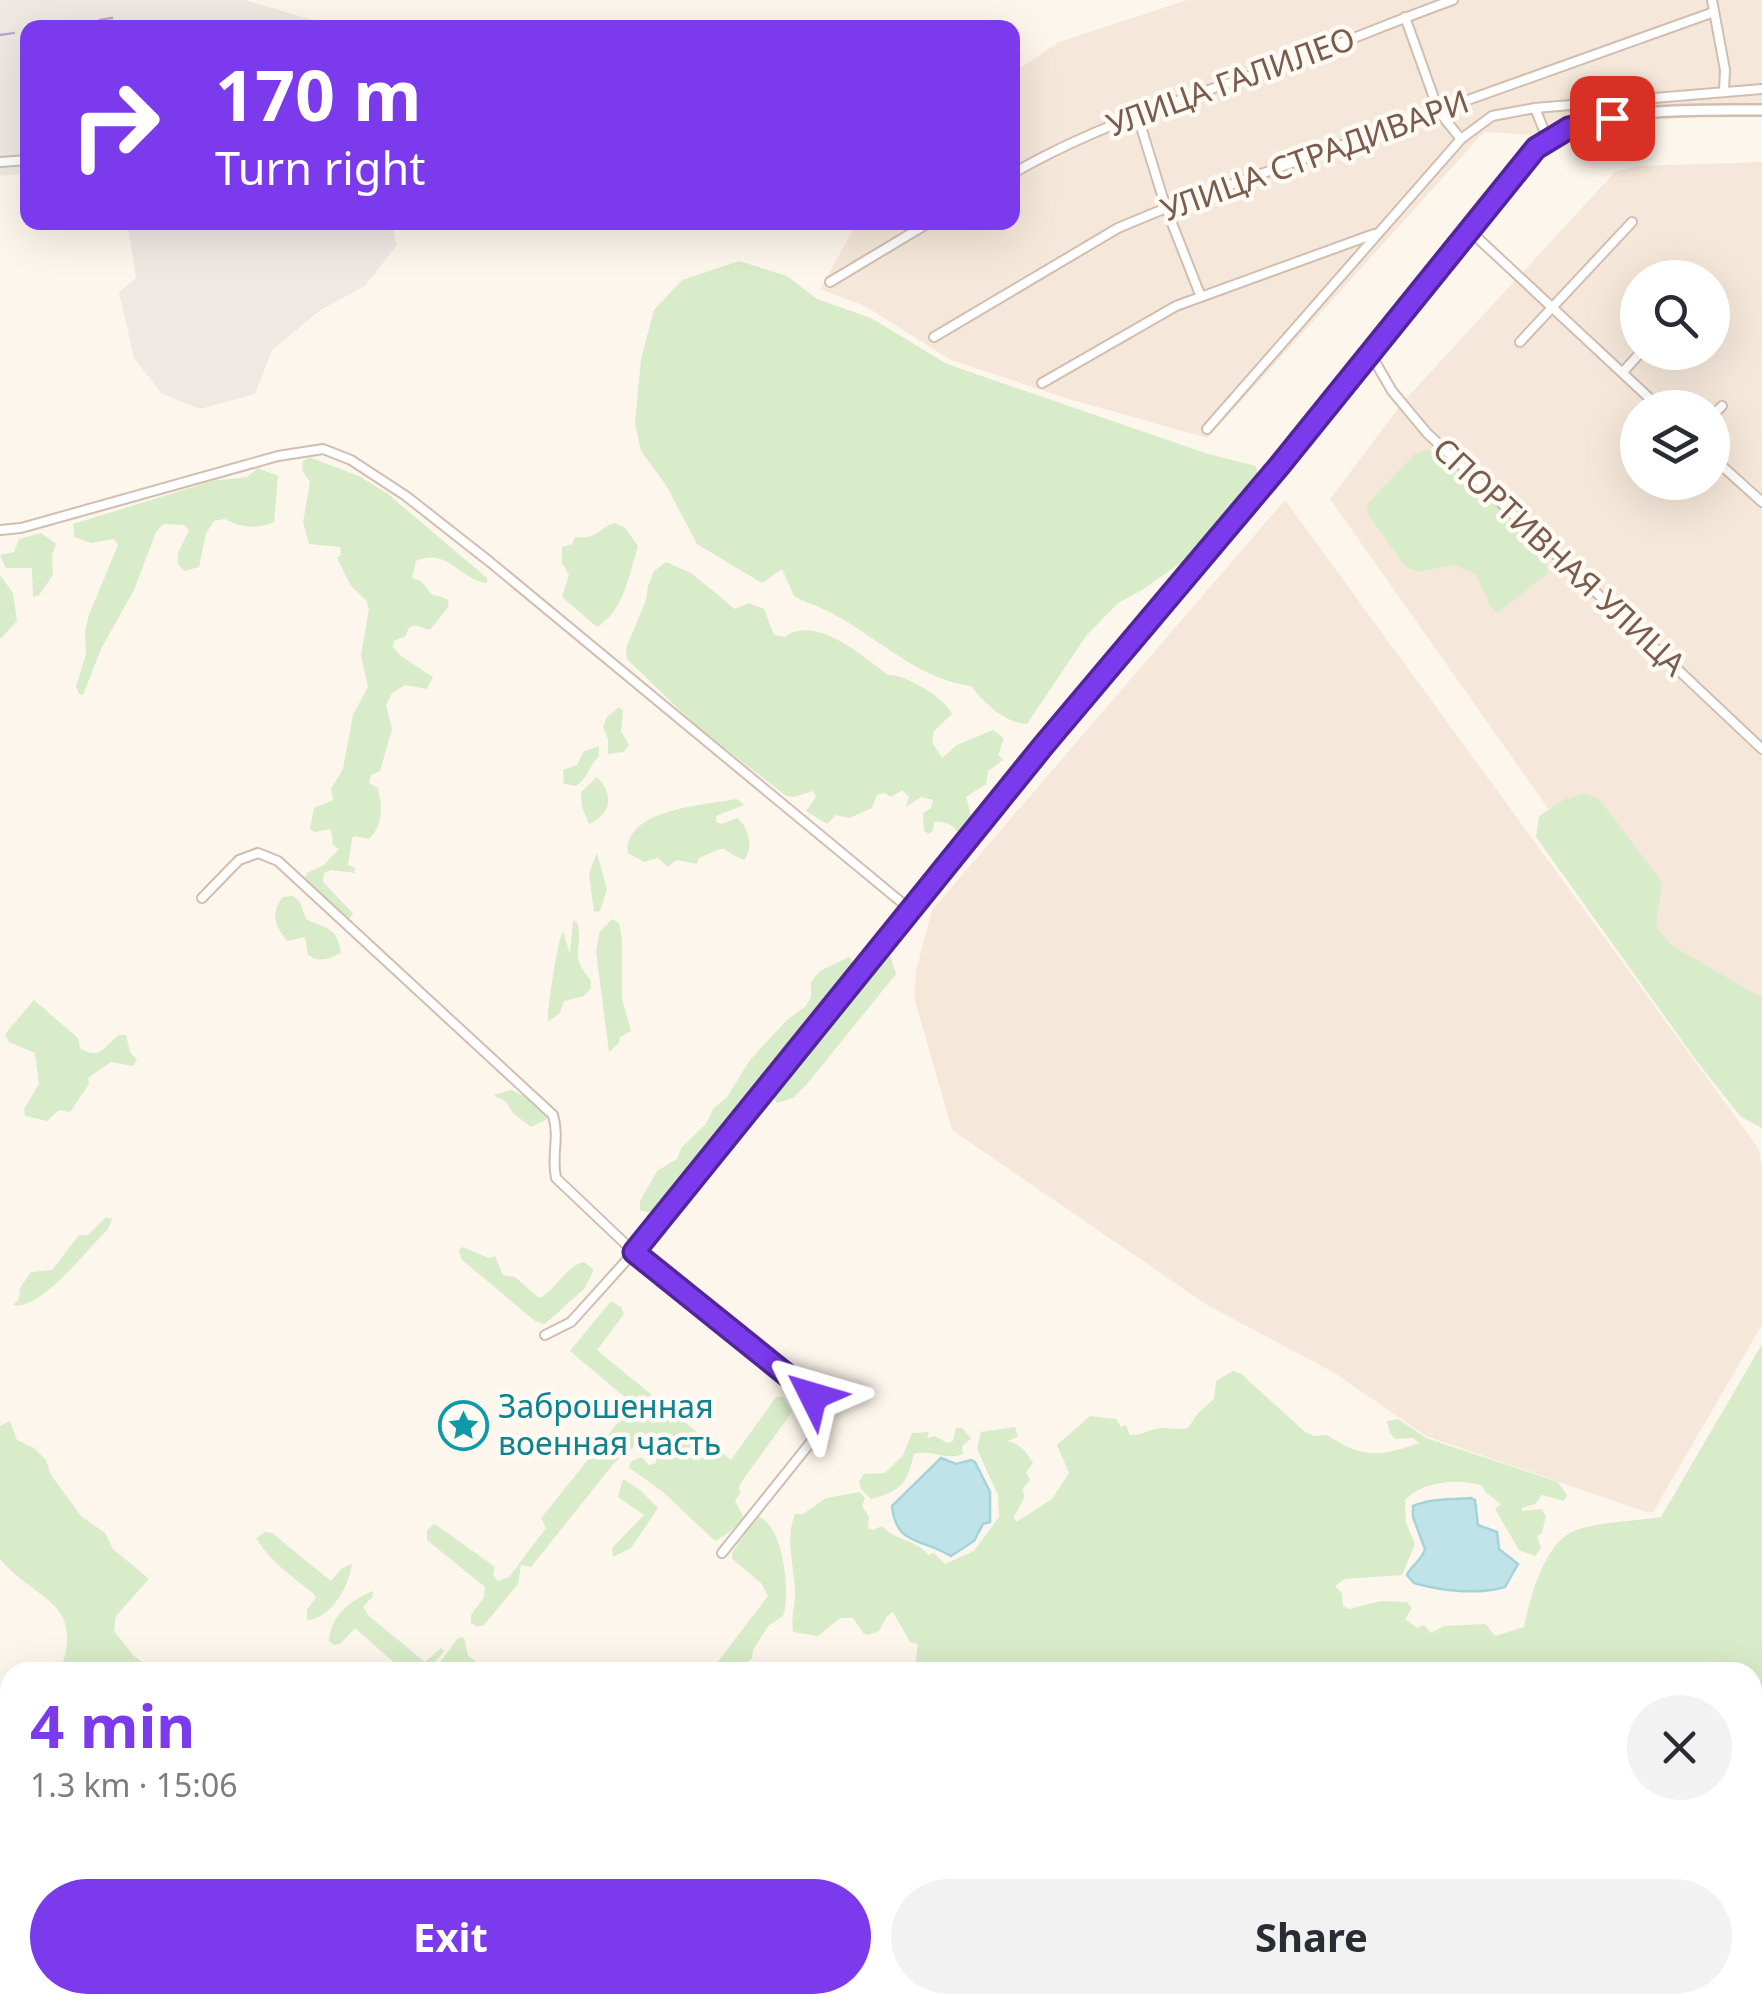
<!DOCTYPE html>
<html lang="en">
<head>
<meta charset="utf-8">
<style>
	body { margin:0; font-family:"Noto Sans",sans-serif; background:#f2f2f3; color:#2b2b33; height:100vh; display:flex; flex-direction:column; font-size:38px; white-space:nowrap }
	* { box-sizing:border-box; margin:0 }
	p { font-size:32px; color:#7c7c81 }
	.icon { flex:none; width:55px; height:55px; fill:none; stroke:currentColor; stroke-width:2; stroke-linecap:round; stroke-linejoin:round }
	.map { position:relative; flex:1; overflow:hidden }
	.sheet { position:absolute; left:0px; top:1662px; width:1762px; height:352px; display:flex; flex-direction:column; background:#fff; border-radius:30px 30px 0 0; box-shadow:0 10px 40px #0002 }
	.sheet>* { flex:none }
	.guide { position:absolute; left:20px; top:20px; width:1000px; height:210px; border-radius:20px; box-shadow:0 10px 40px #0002; background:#7c3aed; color:#fff; overflow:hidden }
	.buttons { position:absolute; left:1620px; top:260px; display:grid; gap:20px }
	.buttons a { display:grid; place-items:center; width:110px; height:110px; border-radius:50%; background:#fff; box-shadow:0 10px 40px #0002; font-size:50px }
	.pin { position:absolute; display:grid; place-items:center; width:85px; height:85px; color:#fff; margin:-42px; border-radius:20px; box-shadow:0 5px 15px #0006 }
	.me { position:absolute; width:110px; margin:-55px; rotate:310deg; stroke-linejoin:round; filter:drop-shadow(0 0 8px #0008) }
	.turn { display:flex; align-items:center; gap:35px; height:210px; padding:0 30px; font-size:45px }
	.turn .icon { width:130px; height:130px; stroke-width:2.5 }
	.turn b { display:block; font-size:70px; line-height:85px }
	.round { display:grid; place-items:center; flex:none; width:105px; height:105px; border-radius:52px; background:#f2f2f3 }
	.headline { display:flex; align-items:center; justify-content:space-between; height:170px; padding:0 30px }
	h1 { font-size:60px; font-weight:700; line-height:75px; color:#7c3aed }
	.button { display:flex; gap:20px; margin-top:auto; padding:20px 30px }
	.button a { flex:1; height:115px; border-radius:60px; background:#7c3aed; color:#fff; font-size:40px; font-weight:700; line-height:115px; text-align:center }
	.button a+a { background:#f2f2f3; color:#2b2b33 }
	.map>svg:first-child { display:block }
	.residential { fill:#f5e8da; fill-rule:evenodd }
	.industrial { fill:#efe9e4 }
	.green { fill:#d8ecc9 }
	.water { fill:#bfe3e8; stroke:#a5d3da; stroke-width:2.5 }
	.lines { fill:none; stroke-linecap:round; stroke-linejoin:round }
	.minor-casing { stroke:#d1beb0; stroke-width:12 }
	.tertiary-casing { stroke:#d1beb0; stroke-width:14 }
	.minor { stroke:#fff; stroke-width:8 }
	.tertiary { stroke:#fff; stroke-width:9 }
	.rail { stroke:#b9a8c9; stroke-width:2.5; stroke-dasharray:15 10; stroke-linecap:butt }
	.route-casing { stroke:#51269a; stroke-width:25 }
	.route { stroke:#7c3aed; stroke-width:18 }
	.labels { text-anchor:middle; stroke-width:9; stroke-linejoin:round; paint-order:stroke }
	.street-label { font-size:32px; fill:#7a5c4d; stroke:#fffaf3 }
	.culture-label { font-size:32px; fill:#0d838f; stroke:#fffaf3; text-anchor:start }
</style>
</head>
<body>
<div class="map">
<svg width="1762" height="2014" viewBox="0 0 1762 2014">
	<rect width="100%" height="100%" fill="#fdf6ec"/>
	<g class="residential">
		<path d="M 1187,0 L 1762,0 L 1762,111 L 1633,115 L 1536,135 L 1484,132 L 1208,438 L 1072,400 L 951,360 L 865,306 L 820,289 L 857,223 L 1012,222 L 1013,73 L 1059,42 Z"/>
		<path d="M 1762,162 L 1762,1027 L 1633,929 L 1330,499 L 1402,403 L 1615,172 L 1637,166 ZM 1638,278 L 1712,278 L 1712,352 L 1638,352 ZM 1638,408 L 1712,408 L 1712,482 L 1638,482 Z"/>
		<path d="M 1285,500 L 1759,1149 L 1762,1169 L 1762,1325 L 1653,1512 L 1646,1512 L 1426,1436 L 1333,1372 L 1207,1305 L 952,1130 L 914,997 L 916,971 L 932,910 Z"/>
	</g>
	<g class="industrial">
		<path d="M 0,0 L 245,0 L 337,27 L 28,28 L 27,173 L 0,176 Z"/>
		<path d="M 127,223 L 392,223 L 397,245 L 365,286 L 322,309 L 272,350 L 255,394 L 200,409 L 162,394 L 134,358 L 119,292 L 136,278 Z"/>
	</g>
	<g class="green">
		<path d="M 739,261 L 787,276 L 817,299 L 871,318 L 947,364 L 1208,454 L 1256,466 L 1258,477 L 1192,555 L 1142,590 L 1118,603 L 1086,636 L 1027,724 C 1005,723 984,703 971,686 C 915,679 873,632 823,609 C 813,604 804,602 794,596 L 782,569 L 762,583 L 697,544 L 666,485 L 641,451 L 635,424 L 641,359 L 654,310 L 682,280 Z"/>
		<path d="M 1426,450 L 1436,452 L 1503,510 L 1546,558 L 1547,574 L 1497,613 L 1490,606 L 1476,574 L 1454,565 L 1417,572 L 1405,566 L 1367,513 L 1368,503 L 1415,454 Z"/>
		<path d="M 309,457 L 359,476 L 388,494 L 487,578 L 487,583 C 459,579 447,547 416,561 L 412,578 L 421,581 L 431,594 L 447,599 L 449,606 L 430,630 L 414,625 L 408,629 L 406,636 L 394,641 L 393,647 L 401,656 L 433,677 L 427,689 L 405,685 L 392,693 L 386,705 L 392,729 L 380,771 L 371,775 L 369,783 L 378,788 C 382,807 384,824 369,839 L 354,836 L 352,839 L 348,865 L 355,868 L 355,873 L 331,870 L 324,873 L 323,882 L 353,913 L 350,918 L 345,917 L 305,880 L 307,873 L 324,865 L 339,849 L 333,845 L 331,829 L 315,832 L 310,829 L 314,808 L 333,800 L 331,789 L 343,769 L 353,715 L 368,687 L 361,655 L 369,609 L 366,600 L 351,586 L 337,558 L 341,554 L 340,547 L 309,544 L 303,522 L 310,482 L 302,470 L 303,461 Z"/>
		<path d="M 258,468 L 278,476 L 274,522 C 259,529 240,528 225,519 L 214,521 L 206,533 L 199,567 L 184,571 L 178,564 L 178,553 L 189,530 L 184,525 L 163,524 L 156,532 L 134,590 L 101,649 L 83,695 L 79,694 L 76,687 L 86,654 L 85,631 L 89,615 L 118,545 L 114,539 L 91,543 L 74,537 L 73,524 L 212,481 L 247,477 Z"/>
		<path d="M 615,523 L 625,528 L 638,546 C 629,576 623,612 597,627 L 562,597 L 569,575 L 562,563 L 562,547 L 572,544 L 575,537 C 599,540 597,528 615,523 Z"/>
		<path d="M 41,533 L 56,544 L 52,555 L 53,575 L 39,595 L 33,597 L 32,568 L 6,568 L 0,555 L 14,552 L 19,539 Z"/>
		<path d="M 666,562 L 691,573 L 735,609 L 749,603 L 764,609 L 774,635 L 785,637 C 815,614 863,656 888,675 C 904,673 947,699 952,714 L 934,731 L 932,742 L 942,758 L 957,745 L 993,730 L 1004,738 L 998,755 L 1003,760 L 988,771 L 986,784 L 966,797 L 973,822 L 969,835 L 961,838 C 957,827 946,820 934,822 L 933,830 L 929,834 L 924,831 L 923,813 L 931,808 L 933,800 L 921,797 L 906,807 L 909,797 L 902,790 L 891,797 L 884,793 L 877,795 L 872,808 L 849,818 L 836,815 L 827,824 L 806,811 L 816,797 L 813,791 L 794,797 L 786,796 L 695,725 L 627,659 L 626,648 L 646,600 L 648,586 L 654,571 Z"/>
		<path d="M 0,575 L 13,593 L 17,621 L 0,639 Z"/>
		<path d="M 619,707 L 623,711 L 621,731 L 629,745 L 623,752 L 608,754 L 608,739 L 603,727 L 607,717 Z"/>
		<path d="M 599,746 L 599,756 C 589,766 587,779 576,786 L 564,784 L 563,770 L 577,765 L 584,751 Z"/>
		<path d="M 597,777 C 614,795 612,813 589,824 L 582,807 L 581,792 Z"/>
		<path d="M 1584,794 L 1598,798 L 1662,882 L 1656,927 L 1671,945 L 1762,998 L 1762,1128 L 1741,1117 L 1696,1060 L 1536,837 L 1539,816 L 1565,799 Z"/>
		<path d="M 737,799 L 744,805 L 716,816 L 716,822 L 722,824 L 737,818 C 749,827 754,848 744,860 C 715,848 734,843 699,858 L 697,864 L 676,860 L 668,867 L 658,858 L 644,862 L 628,853 C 623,809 705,805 737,799 Z"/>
		<path d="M 597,853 L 607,889 L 600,911 L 594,912 L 589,873 Z"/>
		<path d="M 293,896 L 300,902 L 306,919 C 325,929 338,926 341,953 C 329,959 320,963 308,955 L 305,937 L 287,941 C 275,925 270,914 283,897 Z"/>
		<path d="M 612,919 L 619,923 L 622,940 L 622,999 L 631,1031 L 620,1037 L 619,1043 L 609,1052 L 596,952 L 599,933 Z"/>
		<path d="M 573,920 L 578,924 C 583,955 568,951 591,981 L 591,988 L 584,996 L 564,1001 L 560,1013 L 548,1022 C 547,1011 558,938 563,931 L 570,954 Z"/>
		<path d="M 890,955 L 896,974 L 807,1084 L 793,1098 L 777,1103 L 774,1098 C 786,1072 807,1058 825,1036 C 847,1009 867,980 890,955 Z"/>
		<path d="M 849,957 L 857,967 C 849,985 833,991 824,1008 L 709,1143 L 655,1214 L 640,1210 L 640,1201 L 657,1171 L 677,1159 L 682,1147 L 706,1124 L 714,1108 L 727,1097 L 750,1060 L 787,1020 L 806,1006 L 811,997 L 811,982 L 820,971 Z"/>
		<path d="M 34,1000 L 78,1038 L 80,1048 C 100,1061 103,1047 119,1035 L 126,1035 L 130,1052 L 137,1060 L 133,1066 L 111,1062 L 88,1078 L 89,1084 L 70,1112 L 59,1110 L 47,1121 L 25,1116 L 24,1109 L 39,1084 L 35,1053 L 9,1042 L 5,1034 Z"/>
		<path d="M 511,1090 L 541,1104 L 547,1119 L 531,1127 L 514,1114 L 505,1101 L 493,1095 Z"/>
		<path d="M 106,1217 L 112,1219 L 108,1229 C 88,1248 41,1311 13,1305 L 19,1299 L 20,1288 L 31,1272 L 52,1270 L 79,1235 L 88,1235 Z"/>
		<path d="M 462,1247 L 489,1258 L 495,1256 L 503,1275 L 515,1277 L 539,1298 C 557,1291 563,1267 584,1262 L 594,1270 L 584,1289 L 545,1324 L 535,1321 L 461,1259 L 459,1250 Z"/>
		<path d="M 611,1301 L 621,1307 L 624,1314 L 597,1350 L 731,1460 L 776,1397 L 783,1397 L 792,1412 L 742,1481 L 738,1489 L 741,1492 L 735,1501 L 743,1516 C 739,1525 724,1537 715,1541 L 663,1492 L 628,1467 L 632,1461 L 642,1457 L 649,1465 L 656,1463 L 657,1455 L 642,1440 L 614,1463 L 531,1567 L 521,1565 L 518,1584 L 484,1625 L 478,1627 L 471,1623 L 471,1615 L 484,1597 L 485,1587 L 427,1540 L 427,1530 L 434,1524 L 442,1529 L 495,1567 L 493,1574 L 498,1581 L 509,1577 L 546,1528 L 541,1518 L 633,1404 L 570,1351 Z"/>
		<path d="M 1762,1344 L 1762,1826 L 1753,1824 L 1752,1672 L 914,1672 L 918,1644 L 910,1642 L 893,1612 L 887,1616 L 879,1631 L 867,1635 L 863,1633 L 853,1618 L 840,1618 L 818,1636 L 793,1632 C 791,1619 794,1610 795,1598 C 796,1570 784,1542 795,1514 L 803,1514 L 826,1498 L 860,1492 L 865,1498 L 862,1506 L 869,1517 L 868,1528 L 873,1530 L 882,1526 C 894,1540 919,1541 928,1555 L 934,1553 L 945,1564 L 974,1551 L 999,1517 L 998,1495 L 977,1449 L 981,1432 L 1015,1427 L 1018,1437 L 1007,1441 C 1020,1443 1027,1453 1033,1463 L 1026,1472 L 1030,1480 L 1022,1490 L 1025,1496 L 1014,1517 L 1016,1522 L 1052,1499 L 1069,1473 L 1057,1445 L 1090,1416 L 1116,1419 L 1121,1427 L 1126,1425 L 1130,1435 C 1142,1436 1151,1428 1163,1428 C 1172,1428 1178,1430 1188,1428 L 1198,1413 L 1214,1399 L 1216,1381 L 1233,1371 L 1241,1374 L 1305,1432 L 1314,1436 L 1327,1435 C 1362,1459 1381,1457 1419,1443 L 1413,1438 L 1395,1439 L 1390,1433 L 1387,1421 L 1398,1419 L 1426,1438 L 1558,1482 L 1567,1495 L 1564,1501 L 1542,1495 L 1535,1504 L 1522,1508 L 1522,1511 L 1541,1509 L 1546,1516 L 1542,1533 L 1537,1536 L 1541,1548 L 1535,1556 L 1519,1550 L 1495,1509 L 1501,1504 L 1485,1492 L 1483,1486 C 1459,1478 1423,1481 1405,1500 L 1406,1523 L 1415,1544 L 1402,1575 L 1345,1579 L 1335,1586 L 1342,1593 L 1343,1606 L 1349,1609 L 1381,1601 L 1407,1602 L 1412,1608 L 1405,1619 L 1417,1628 L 1424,1625 L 1431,1633 L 1444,1626 L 1486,1624 L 1495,1636 L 1524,1627 C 1530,1598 1544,1543 1574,1531 C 1595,1522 1637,1521 1661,1517 Z"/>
		<path d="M 10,1421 L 17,1440 L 34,1448 L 46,1460 L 51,1475 L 81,1516 L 105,1533 L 113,1549 L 149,1579 L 116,1616 L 114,1631 L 134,1656 L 147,1666 L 147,1672 L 128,1672 L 119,1666 L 112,1672 L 60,1672 C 85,1600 39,1604 0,1559 L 0,1426 Z"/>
		<path d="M 956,1428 L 962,1428 L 971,1439 L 962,1446 L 963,1454 C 948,1461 930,1449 914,1454 C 906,1484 904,1490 871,1499 L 861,1489 L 859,1482 L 864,1474 L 885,1473 L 903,1455 L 912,1433 L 929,1432 L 927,1438 L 935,1436 L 947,1443 L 953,1441 Z"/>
		<path d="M 623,1479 L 639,1489 L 658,1508 L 631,1548 L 613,1557 L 612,1548 L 644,1515 L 618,1497 Z"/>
		<path d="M 757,1516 C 784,1523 791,1596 783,1616 L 769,1625 L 753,1650 L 752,1659 L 745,1664 L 744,1669 L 764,1665 L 770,1672 L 710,1672 L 768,1596 L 761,1583 L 732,1559 L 732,1553 Z"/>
		<path d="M 265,1532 L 272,1533 L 331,1581 L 342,1568 L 352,1564 C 349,1586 331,1619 307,1620 L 307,1609 L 316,1598 L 313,1593 C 292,1577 269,1560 256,1538 Z"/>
		<path d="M 373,1591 L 373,1596 L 363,1607 L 369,1616 L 425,1662 L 441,1648 L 444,1651 L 427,1672 L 405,1672 L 355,1628 L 340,1644 L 334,1645 L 329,1641 C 330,1616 352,1599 373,1591 Z"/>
		<path d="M 464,1637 L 468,1656 L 476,1661 L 482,1672 L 433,1672 L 458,1638 Z"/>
		<path d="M 0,1713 L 10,1715 L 10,1801 L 5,1810 L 0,1810 Z"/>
		<path d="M 576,2005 L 1339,2005 L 1345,2014 L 564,2014 Z"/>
		<path d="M 1414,2005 L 1478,2005 L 1487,2009 L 1500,2005 L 1654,2005 L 1661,2014 L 1394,2014 Z"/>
	</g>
	<g class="water">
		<path d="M 941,1458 L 956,1464 L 971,1460 L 975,1462 L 990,1492 L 990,1522 L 983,1524 L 974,1541 L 951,1556 C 922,1538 896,1546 892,1506 Z"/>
		<path d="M 1471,1498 L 1475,1500 L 1478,1525 L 1497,1532 L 1499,1549 L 1518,1564 L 1505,1587 C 1478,1595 1442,1591 1414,1583 L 1407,1575 C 1412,1564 1421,1562 1425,1549 L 1413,1517 L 1413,1506 C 1428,1499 1454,1499 1471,1498 Z"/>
	</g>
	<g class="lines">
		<defs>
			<g id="minor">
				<path d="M 1712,0 L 1725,70 L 1724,90"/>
				<path d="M 1405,17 L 1439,112 L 1461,139"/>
				<path d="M 1535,108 L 1547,138"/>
				<path d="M 1137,114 L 1166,208 L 1201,297"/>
				<path d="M 0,162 L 28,160"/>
				<path d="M 1012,174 C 1092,127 1180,100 1267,70 C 1330,49 1391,22 1453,0"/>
				<path d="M 1469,230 L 1660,408"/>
				<path d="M 830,282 L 930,222"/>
				<path d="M 934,337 L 1118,228 L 1166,208 L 1714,12"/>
				<path d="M 1520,342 L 1632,222"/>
				<path d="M 1370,353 L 1392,391 L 1427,433 L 1762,749"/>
				<path d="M 1623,372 L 1641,352"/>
				<path d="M 1042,383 L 1176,306 L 1374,234"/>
				<path d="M 1712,416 L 1722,406"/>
				<path d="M 1207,429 L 1461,139 L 1492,116 L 1535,108 L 1762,89"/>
				<path d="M 1712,457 L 1762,502"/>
				<path d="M 0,530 L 21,528 L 278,456 L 323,449 L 351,460 L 406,496 L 490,562 L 912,911"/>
				<path d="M 202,898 L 239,860 L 258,853 L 278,861 L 553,1115 C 560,1139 551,1154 556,1178 L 634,1252 L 813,1396 L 821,1417 L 815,1437 L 722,1553"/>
				<path d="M 545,1335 L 571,1322 L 634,1252"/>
			</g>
			<path id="tertiary" d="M 634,1252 L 1056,730 L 1281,465 L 1536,148 C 1589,104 1695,111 1762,110"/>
		</defs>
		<use href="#minor" class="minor-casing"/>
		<use href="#tertiary" class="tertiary-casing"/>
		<use href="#minor" class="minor"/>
		<use href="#tertiary" class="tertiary"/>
		<g class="rail">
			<path d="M 49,28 L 118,17"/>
			<path d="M 0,35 L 28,31"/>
		</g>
	</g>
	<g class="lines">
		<defs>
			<path id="route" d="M 813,1396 L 634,1252 L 1043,746 L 1280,465 L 1536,148 L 1569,128 L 1612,118"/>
		</defs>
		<use href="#route" class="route-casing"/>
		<use href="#route" class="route"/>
	</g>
	<defs>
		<symbol id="sight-ring" viewBox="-11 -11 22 22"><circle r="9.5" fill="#fffaf3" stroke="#0f9aa8" stroke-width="1.5"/><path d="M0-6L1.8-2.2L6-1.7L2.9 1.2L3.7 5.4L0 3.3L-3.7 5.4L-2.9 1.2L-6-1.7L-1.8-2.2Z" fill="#0f9aa8"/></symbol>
	</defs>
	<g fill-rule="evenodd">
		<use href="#sight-ring" x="436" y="1398" width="55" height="55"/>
	</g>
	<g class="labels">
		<g class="street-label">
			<text transform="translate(1231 82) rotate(-20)" y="11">УЛИЦА ГАЛИЛЕО</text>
			<text transform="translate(1315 156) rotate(-20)" y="11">УЛИЦА СТРАДИВАРИ</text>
			<text transform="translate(1559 557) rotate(43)" y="11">СПОРТИВНАЯ УЛИЦА</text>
		</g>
		<g class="culture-label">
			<text x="498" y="1418">Заброшенная<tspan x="498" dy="37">военная часть</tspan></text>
		</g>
	</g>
</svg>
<div class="buttons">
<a><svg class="icon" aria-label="search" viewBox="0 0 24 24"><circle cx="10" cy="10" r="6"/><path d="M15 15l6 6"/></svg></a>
<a><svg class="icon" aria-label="layers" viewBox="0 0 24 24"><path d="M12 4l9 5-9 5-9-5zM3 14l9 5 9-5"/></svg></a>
</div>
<div class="pin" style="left:1612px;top:118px;background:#d93025"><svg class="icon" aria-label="arrive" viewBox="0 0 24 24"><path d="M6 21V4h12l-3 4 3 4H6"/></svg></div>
<svg class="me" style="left:813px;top:1396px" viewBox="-20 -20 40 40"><path d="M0-17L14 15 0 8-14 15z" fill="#7c3aed" stroke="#fff" stroke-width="4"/></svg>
<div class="guide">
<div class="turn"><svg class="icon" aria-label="right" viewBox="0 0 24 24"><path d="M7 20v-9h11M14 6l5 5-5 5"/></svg><div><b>170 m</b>Turn right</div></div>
</div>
<section class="sheet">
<div class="headline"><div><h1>4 min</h1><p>1.3 km · 15:06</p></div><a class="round"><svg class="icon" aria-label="close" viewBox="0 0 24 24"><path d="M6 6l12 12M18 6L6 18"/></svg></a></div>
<div class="button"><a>Exit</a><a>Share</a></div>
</section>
</div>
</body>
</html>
